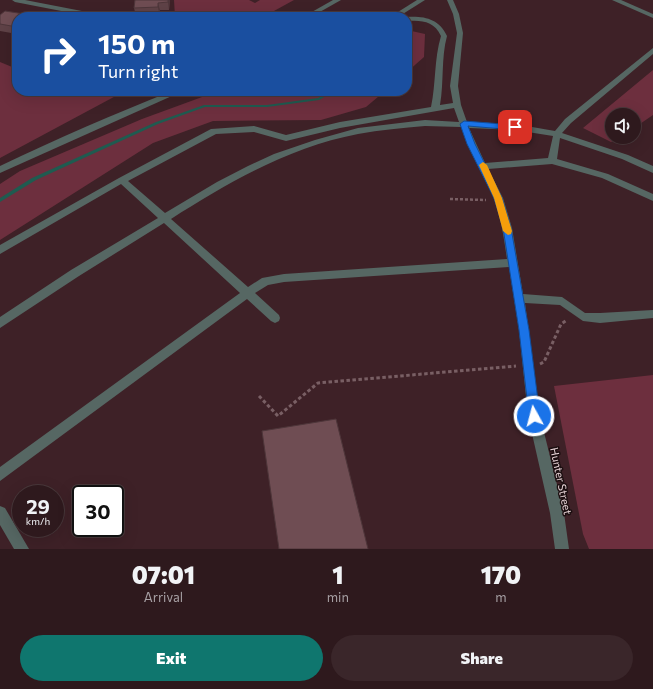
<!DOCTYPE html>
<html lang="en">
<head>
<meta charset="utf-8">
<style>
	body { margin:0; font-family:Commissioner,sans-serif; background:#3a262a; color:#f1f3f6; height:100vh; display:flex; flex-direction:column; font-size:15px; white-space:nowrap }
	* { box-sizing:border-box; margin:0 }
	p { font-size:13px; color:#a7a0a4 }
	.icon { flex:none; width:22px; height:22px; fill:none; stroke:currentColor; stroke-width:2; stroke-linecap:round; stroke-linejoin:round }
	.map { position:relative; height:549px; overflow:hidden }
	.panel { display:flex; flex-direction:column; background:#2e191d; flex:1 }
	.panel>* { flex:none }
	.banner { position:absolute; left:12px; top:12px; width:400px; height:84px; border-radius:16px; box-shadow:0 4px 16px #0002,0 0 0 1px #49383b; background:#1a4fa0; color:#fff; overflow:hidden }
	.tools { position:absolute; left:605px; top:108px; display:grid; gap:8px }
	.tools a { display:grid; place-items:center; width:36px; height:36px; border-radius:50%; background:#2e191d; box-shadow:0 4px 16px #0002,0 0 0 1px #49383b; font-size:20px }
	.speed { position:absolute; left:12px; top:485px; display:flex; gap:8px; font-size:20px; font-weight:700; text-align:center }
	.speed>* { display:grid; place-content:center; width:52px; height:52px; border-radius:50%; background:#2e191d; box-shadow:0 4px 16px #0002,0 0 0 1px #49383b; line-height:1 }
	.speed small { font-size:10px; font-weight:400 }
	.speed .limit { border:2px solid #111; border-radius:6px; background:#fff; color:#111 }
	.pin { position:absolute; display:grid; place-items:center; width:34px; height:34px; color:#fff; margin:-17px; border-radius:8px; box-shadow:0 2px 6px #0006 }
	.me { position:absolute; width:44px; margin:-22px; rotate:353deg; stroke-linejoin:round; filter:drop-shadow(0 0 3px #0008) }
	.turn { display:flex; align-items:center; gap:14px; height:84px; padding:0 20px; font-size:18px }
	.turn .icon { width:52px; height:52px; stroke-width:2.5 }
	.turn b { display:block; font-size:28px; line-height:34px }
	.eta { display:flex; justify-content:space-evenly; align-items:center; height:68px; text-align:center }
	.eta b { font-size:24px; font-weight:800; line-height:28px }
	.cta { display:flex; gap:8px; margin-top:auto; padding:8px 20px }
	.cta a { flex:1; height:46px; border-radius:24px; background:#0f766e; color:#fff; font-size:16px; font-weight:800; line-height:46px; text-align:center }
	.cta a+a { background:#3a262a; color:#f1f3f6 }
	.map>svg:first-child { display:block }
	.green { fill:#6d2f3e }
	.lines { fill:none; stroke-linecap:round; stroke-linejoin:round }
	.stream { fill:#1f5b50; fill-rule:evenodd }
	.path-far1 { stroke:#795f64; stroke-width:2.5; stroke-dasharray:3 2; stroke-linecap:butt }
	.path { stroke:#795f64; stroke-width:3; stroke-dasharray:3.5 2.5; stroke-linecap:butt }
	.minor { fill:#566763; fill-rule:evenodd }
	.wall { fill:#5f4247 }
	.shaded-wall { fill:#4e363a }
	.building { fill:#6f4d53; stroke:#4e363a }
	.route { fill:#1a73e8; stroke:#114b97 }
	.slow { fill:#f59e0b }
	.labels { text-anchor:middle; stroke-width:3; stroke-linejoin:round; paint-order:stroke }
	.street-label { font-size:11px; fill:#e7d3d6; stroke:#1c0f11 }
</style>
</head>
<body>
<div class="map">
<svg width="653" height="549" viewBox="0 0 653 549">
	<rect width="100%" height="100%" fill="#3e2127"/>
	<g class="green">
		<path d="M 174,0 L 249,0 L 255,3 L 260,0 L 294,0 L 263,17 L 175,17 Z"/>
		<path d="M 407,30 L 425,34 L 424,57 L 407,72 Z"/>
		<path d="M 0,62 L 17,69 L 17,91 L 125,91 L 0,158 Z"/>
		<path d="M 653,70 L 653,115 L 634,128 L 634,115 L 612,115 L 612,137 L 620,137 L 611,142 L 583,128 Z"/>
		<path d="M 277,91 L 385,91 L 366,107 L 321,120 L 213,121 L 153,143 L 0,240 L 0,184 L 20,171 L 142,119 L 213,93 L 272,93 Z"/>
		<path d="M 653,375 L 653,549 L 589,549 L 583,534 L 554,386 Z"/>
	</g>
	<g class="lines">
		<path class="stream" d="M 330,91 L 335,91 L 319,100 L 267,107 L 205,107 L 158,124 L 36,180 L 0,202 L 0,198 L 32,178 L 156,122 L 204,105 L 267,105 L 318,98 Z"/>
		<path class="path-far1" d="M 450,199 L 486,200"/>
		<g class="path">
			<path d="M 540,364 L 544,362 L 561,324 L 567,320"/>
			<path d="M 259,396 L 278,416 L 318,383 L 516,366"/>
		</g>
		<g class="minor">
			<path d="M 12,0 L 25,0 L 87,12 L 90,14 L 87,16 L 15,2 Z"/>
			<path d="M 333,0 L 341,0 L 311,17 L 303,17 Z"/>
			<path d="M 417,0 L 425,0 L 398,17 L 390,17 Z"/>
			<path d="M 447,0 L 453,0 L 459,14 L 463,33 L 458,86 L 461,105 L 467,122 L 515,124 L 555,131 L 565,119 L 653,48 L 653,54 L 571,123 L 562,133 L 628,155 L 653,166 L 653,173 L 622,159 L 560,138 L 557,159 L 608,174 L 653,194 L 653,201 L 602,178 L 552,164 L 488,169 L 503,198 L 512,228 L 523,294 L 562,297 L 585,313 L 600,313 L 653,310 L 653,318 L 600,323 L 583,321 L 560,305 L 525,303 L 540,416 L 564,513 L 569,549 L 555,549 L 550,513 L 528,416 L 519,330 L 509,267 L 284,282 L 268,285 L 255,293 L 279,315 L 280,318 L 279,321 L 275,323 L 271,321 L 247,299 L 0,481 L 0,467 L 240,293 L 164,223 L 79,276 L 0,328 L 0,317 L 71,270 L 158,218 L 121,184 L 0,254 L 0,245 L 119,178 L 211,129 L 254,126 L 286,135 L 340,122 L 431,107 C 436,83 434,59 441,36 C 434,21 422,20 407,21 L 407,17 C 425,16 439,19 447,36 C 441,58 444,82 440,105 L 453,103 L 450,86 L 457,33 L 453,14 ZM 454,108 L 459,122 L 425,120 L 358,128 L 315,140 L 274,154 L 248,166 L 217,182 L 165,213 L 128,181 L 216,134 L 254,132 L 286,141 L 340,128 ZM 425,126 L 461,127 C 469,152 483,173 493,197 C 501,216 504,239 507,259 L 284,274 L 262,278 L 248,287 L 171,219 C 229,182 290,147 358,134 C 380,130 403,128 425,126 ZM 469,128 L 515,130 L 553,136 L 548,158 L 485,163 Z"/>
			<path d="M 612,0 L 621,0 L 653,14 L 653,18 Z"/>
			<path d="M 172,91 L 183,91 L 0,173 L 0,166 C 56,139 114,114 172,91 Z"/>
			<path d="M 0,506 L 5,508 L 29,549 L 14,549 L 0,525 Z"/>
		</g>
	</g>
	<g class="wall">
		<path d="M 135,0 L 170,0 L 169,10 L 160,10 L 159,14 L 136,16 L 134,8 Z"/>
		<path d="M 0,15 L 17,17 L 17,34 L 0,31 Z"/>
	</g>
	<g class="shaded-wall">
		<path d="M 168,0 L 170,0 L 169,10 L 168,2 Z"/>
		<path d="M 158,3 L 160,10 L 159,14 L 158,7 Z"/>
	</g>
	<g class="building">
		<path d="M 135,0 L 168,0 L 168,2 L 158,3 L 158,7 L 134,8 Z"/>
		<path d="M 5,11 L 31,15 L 28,17 L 17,17 L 17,27 L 0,24 L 0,15 Z"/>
		<path d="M 336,419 L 368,549 L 279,549 L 262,431 Z"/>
	</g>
	<path class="route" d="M 464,121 L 515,125 L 519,127 L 515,130 L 468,126 L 475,144 L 502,198 L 511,228 L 529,330 L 540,416 L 538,420 L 534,421 L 531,420 L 529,416 L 519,330 L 503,228 L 494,198 L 467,144 L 460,124 Z"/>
	<path class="slow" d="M 483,162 L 487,165 L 502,198 L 512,231 L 511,234 L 508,235 L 503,231 L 494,198 L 479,165 Z"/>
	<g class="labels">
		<g class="street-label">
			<text transform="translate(561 481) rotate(78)" y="4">Hunter Street</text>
		</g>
	</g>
</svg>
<div class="tools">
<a><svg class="icon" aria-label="sound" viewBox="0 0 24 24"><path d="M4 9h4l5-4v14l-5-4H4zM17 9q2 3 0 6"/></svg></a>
</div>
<div class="speed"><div>29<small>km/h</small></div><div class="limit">30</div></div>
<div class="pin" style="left:515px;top:127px;background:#d93025"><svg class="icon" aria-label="arrive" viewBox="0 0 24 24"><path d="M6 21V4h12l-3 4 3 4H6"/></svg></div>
<svg class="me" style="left:534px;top:416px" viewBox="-20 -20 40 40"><circle r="17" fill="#1a73e8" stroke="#fff" stroke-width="3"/><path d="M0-11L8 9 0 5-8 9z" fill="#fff"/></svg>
<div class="banner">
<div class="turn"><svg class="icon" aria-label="right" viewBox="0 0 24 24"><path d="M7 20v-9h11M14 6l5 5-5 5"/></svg><div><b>150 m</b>Turn right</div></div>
</div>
</div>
<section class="panel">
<div class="eta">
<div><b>07:01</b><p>Arrival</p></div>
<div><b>1</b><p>min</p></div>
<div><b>170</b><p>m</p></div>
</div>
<div class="cta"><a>Exit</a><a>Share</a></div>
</section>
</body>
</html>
